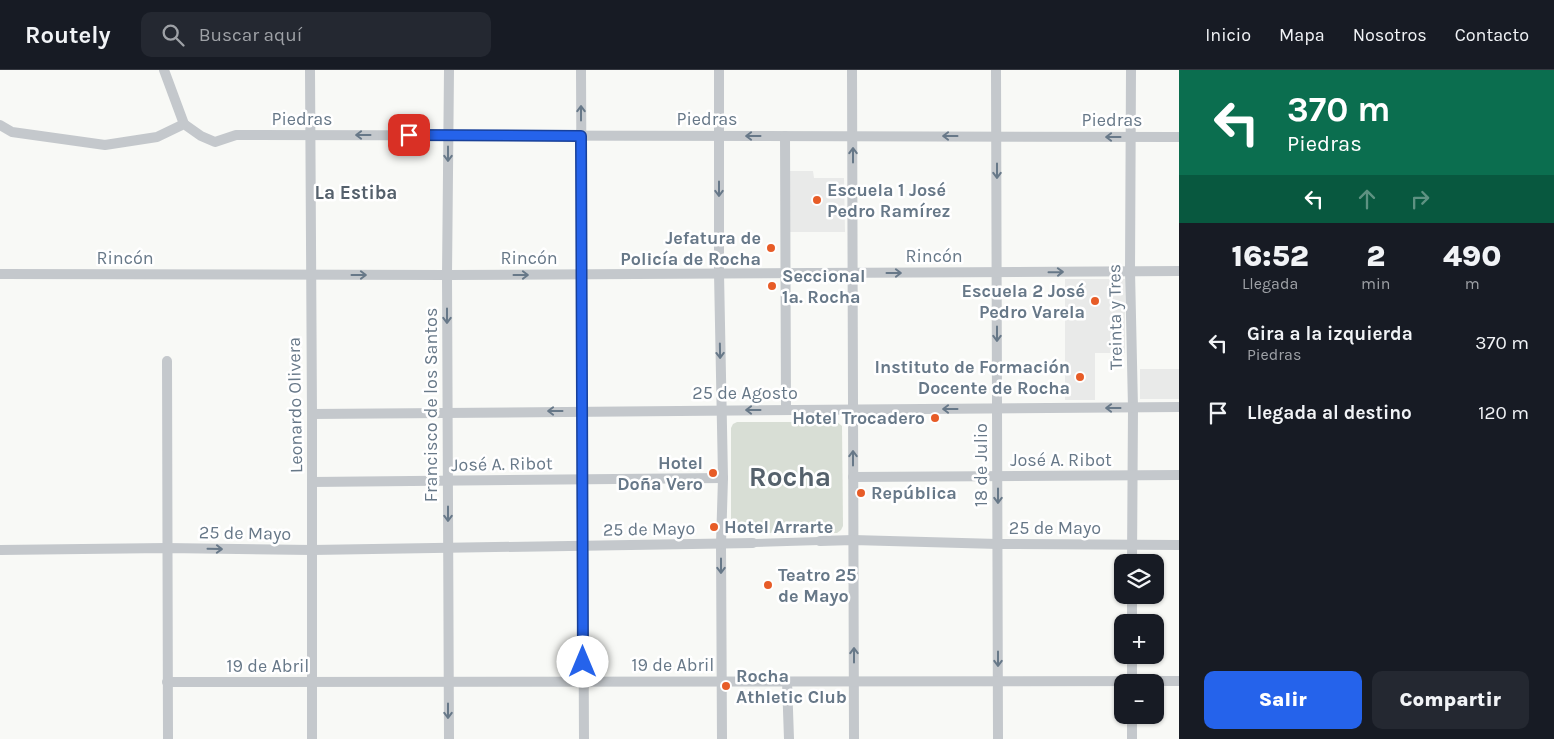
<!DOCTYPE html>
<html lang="es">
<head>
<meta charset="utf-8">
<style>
	body { margin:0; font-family:Karla,sans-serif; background:#242831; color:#f1f3f6; height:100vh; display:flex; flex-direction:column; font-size:19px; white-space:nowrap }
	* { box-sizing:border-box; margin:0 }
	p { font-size:16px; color:#9ea1a6 }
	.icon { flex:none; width:28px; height:28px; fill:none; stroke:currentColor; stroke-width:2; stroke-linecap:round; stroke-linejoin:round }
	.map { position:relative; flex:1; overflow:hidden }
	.details { display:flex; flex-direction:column; background:#171b24; width:375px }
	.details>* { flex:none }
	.hud { background:#0b6e4f; color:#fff; overflow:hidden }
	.buttons { position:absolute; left:1114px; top:484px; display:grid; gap:10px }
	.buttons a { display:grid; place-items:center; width:50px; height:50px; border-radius:10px; background:#171b24; box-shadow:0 1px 4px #0004; font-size:25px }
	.pin { position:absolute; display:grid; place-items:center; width:42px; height:42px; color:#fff; margin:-21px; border-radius:10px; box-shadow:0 2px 8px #0006 }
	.me { position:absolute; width:55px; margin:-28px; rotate:0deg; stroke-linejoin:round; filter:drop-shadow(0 0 4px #0008) }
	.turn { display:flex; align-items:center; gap:18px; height:105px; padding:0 25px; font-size:22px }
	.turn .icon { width:65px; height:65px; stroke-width:2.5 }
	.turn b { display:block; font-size:35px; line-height:42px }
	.lanes { display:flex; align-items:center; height:48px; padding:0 25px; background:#0003; justify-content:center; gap:25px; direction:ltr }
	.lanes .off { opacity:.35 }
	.eta { display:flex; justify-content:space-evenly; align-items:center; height:85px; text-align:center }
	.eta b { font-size:30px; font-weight:800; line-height:35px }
	.cta { display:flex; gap:10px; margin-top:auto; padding:10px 25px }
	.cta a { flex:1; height:58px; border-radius:10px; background:#2563eb; color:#fff; font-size:20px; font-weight:800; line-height:58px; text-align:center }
	.cta a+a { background:#242831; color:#f1f3f6 }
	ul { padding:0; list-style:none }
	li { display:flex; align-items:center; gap:15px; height:70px; padding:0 25px }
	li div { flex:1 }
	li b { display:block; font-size:19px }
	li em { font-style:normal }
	header { display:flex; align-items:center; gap:30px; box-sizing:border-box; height:70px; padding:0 25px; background:#171b24; border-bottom:1px solid #363941 }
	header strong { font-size:24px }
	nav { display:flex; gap:28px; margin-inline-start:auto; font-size:18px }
	.search { width:350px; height:45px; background:#242831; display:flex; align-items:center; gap:12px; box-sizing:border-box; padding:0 18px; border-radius:10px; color:#9ea1a6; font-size:19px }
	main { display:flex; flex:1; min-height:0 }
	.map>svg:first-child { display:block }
	.built { fill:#e9eae9 }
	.green { fill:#d8ded5 }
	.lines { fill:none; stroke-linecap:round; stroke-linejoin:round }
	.pedestrian { stroke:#c4c8cc; stroke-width:8 }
	.minor { stroke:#c4c8cc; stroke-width:10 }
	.oneway { stroke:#677888 }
	.route-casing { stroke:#184099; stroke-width:12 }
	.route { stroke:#2563eb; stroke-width:9 }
	.poi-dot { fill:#e75c27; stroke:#fff; stroke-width:2 }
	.labels { text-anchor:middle; stroke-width:5; stroke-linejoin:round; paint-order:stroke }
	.street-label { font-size:18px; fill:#677888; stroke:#fff }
	.poi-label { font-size:18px; font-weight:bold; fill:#677888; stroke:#fff; text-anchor:start }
	.neighbourhood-label { font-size:19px; font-weight:bold; fill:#55616c; stroke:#fff }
	.town-label { font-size:28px; font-weight:bold; fill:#55616c; stroke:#fff }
</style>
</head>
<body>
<header>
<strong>Routely</strong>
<div class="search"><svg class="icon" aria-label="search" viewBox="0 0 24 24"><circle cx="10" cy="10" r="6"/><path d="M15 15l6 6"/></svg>Buscar aquí</div>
<nav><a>Inicio</a><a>Mapa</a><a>Nosotros</a><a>Contacto</a></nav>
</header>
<main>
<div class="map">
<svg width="1179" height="669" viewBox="0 0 1179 669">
	<rect width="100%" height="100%" fill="#f8f9f6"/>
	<g class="built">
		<path d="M 789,101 L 813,101 L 814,108 L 844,108 L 845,162 L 790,162 Z"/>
		<path d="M 1065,209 L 1125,209 L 1125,283 L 1095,283 L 1095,330 L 1065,330 Z"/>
		<rect x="1140" y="299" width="39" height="30"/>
	</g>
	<path class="green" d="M 737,352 L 837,352 L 842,356 L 843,456 L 841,460 L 837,463 L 737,463 L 733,462 L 731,458 L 731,358 L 733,354 Z"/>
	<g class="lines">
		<path class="pedestrian" d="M 753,473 L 820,471"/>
		<g class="minor">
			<path d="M 164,0 L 184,54"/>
			<path d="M 310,0 L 312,344 L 312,669"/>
			<path d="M 449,0 L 447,205 L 449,669"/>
			<path d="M 581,0 L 584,669"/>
			<path d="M 719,0 L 719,203 L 723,408 L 721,474 L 722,669"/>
			<path d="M 852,0 L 854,669"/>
			<path d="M 996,0 L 998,669"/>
			<path d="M 1131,0 L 1130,201 L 1133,338 L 1132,492"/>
			<path d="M 0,55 L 12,62 L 105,75 L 157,67 L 184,54 L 201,66 L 215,72 L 236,65 L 1179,67"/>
			<path d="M 785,66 L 786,339"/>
			<path d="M 0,204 L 447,205 L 1179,201"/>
			<path d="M 167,291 L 168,669"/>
			<path d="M 312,344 L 1179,337"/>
			<path d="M 853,407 L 1179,405"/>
			<path d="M 312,412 L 723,408"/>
			<path d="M 820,471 L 853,470 L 998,474 L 1179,475"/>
			<path d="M 0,480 L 166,478 L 312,480 L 753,473"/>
			<path d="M 1132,552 L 1132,525"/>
			<path d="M 787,611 L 789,669"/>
			<path d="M 167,612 L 1179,611"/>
			<path d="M 1132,612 L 1132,585"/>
			<path d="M 1132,645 L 1132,669"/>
		</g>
	</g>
	<defs><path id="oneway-shaft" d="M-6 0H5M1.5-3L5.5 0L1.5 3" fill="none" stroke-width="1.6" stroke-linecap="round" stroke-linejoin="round" transform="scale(1.25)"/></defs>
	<g class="oneway">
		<use href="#oneway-shaft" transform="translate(581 43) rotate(-90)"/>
		<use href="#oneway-shaft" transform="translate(363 65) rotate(180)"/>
		<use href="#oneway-shaft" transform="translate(753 66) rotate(-180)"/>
		<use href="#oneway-shaft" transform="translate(950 66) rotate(180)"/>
		<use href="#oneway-shaft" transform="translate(1113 67) rotate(-180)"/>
		<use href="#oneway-shaft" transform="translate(448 84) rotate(90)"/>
		<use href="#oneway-shaft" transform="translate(853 85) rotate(-90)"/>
		<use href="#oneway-shaft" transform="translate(997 101) rotate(90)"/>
		<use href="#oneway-shaft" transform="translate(719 119) rotate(90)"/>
		<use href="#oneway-shaft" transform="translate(1056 202) rotate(-1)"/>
		<use href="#oneway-shaft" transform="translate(894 203)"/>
		<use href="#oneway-shaft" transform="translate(359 205)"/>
		<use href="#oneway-shaft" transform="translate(521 205)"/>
		<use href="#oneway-shaft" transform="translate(447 246) rotate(90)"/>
		<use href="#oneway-shaft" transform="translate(997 264) rotate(90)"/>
		<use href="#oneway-shaft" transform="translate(720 281) rotate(89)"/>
		<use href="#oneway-shaft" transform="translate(1113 338) rotate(180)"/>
		<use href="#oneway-shaft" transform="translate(950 339) rotate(-180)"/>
		<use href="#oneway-shaft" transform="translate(753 340) rotate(180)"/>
		<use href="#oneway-shaft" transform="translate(555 341) rotate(180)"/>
		<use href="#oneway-shaft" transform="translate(853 388) rotate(-90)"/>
		<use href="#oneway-shaft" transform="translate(998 426) rotate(90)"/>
		<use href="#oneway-shaft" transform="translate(448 444) rotate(90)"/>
		<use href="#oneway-shaft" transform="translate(215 479) rotate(1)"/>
		<use href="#oneway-shaft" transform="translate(721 496) rotate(90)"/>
		<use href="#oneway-shaft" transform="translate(854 585) rotate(-90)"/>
		<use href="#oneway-shaft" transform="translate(998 589) rotate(90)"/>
		<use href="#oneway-shaft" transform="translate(448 641) rotate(90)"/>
	</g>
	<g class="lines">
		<defs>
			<path id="route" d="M 409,65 L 581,66 L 583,592"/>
		</defs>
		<use href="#route" class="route-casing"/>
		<use href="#route" class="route"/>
	</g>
	<g class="poi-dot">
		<circle cx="817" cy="130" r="5"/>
		<circle cx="771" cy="178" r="5"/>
		<circle cx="772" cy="216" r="5"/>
		<circle cx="1095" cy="231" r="5"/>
		<circle cx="1080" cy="307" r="5"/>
		<circle cx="935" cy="348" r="5"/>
		<circle cx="713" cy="403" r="5"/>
		<circle cx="861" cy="423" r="5"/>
		<circle cx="714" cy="457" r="5"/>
		<circle cx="768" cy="515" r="5"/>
		<circle cx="726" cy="616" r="5"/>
	</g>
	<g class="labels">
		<g class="street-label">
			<text x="302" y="55">Piedras</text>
			<text x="707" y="55">Piedras</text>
			<text x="1112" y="56">Piedras</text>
			<text x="934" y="192">Rincón</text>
			<text x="125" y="194">Rincón</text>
			<text x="529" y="194">Rincón</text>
			<text transform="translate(1115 247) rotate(-91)" y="6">Treinta y Tres</text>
			<text x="745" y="329">25 de Agosto</text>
			<text transform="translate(295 335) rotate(-91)" y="6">Leonardo Olivera</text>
			<text transform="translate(431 335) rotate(-90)" y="6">Francisco de los Santos</text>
			<text x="1061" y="396">José A. Ribot</text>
			<text transform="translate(502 394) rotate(-1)" y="6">José A. Ribot</text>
			<text transform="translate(981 395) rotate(-90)" y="6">18 de Julio</text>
			<text x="1055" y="464">25 de Mayo</text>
			<text transform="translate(649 459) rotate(-1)" y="6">25 de Mayo</text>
			<text transform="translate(245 463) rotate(1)" y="6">25 de Mayo</text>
			<text x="673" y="601">19 de Abril</text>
			<text x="268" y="602">19 de Abril</text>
		</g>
		<g class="poi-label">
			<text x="827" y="126">Escuela 1 José<tspan x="827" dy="21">Pedro Ramírez</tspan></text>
			<text x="761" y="174" text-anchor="end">Jefatura de<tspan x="761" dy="21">Policía de Rocha</tspan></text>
			<text x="782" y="212">Seccional<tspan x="782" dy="21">1a. Rocha</tspan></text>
			<text x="1085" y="227" text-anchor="end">Escuela 2 José<tspan x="1085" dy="21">Pedro Varela</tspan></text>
			<text x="1070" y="303" text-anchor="end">Instituto de Formación<tspan x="1070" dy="21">Docente de Rocha</tspan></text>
			<text x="925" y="354" text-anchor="end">Hotel Trocadero</text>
			<text x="703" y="399" text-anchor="end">Hotel<tspan x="703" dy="21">Doña Vero</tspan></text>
			<text x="871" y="429">República</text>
			<text x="724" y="463">Hotel Arrarte</text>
			<text x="778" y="511">Teatro 25<tspan x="778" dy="21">de Mayo</tspan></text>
			<text x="736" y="612">Rocha<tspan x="736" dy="21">Athletic Club</tspan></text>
		</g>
		<g class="neighbourhood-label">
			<text x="356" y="129">La Estiba</text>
		</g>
		<g class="town-label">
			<text x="790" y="416">Rocha</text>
		</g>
	</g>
</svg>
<div class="buttons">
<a><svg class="icon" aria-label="layers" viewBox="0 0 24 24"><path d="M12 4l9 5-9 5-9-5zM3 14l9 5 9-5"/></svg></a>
<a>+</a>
<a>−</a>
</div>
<div class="pin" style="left:409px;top:65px;background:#d93025"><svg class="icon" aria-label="arrive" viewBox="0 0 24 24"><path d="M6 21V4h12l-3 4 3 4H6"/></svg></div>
<svg class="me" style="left:583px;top:592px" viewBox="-20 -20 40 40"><circle r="19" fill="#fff"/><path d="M0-13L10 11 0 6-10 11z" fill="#2563eb"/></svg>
</div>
<section class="details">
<div class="hud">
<div class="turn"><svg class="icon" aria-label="left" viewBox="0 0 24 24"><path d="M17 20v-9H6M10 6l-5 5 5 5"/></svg><div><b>370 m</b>Piedras</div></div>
<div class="lanes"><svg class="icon" aria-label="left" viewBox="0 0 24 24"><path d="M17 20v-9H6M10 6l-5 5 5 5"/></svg><svg class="icon off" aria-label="ahead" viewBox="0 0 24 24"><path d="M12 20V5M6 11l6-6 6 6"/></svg><svg class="icon off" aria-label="right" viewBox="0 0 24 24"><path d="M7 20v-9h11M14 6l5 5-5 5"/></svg></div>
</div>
<div class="eta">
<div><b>16:52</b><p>Llegada</p></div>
<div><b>2</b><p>min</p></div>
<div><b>490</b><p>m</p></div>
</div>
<ul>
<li><svg class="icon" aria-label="left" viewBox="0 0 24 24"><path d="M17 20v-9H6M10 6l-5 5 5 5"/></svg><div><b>Gira a la izquierda</b><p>Piedras</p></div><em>370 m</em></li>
<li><svg class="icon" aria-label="arrive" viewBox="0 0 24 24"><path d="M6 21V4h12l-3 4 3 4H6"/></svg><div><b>Llegada al destino</b></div><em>120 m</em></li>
</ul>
<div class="cta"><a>Salir</a><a>Compartir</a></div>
</section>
</main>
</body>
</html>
